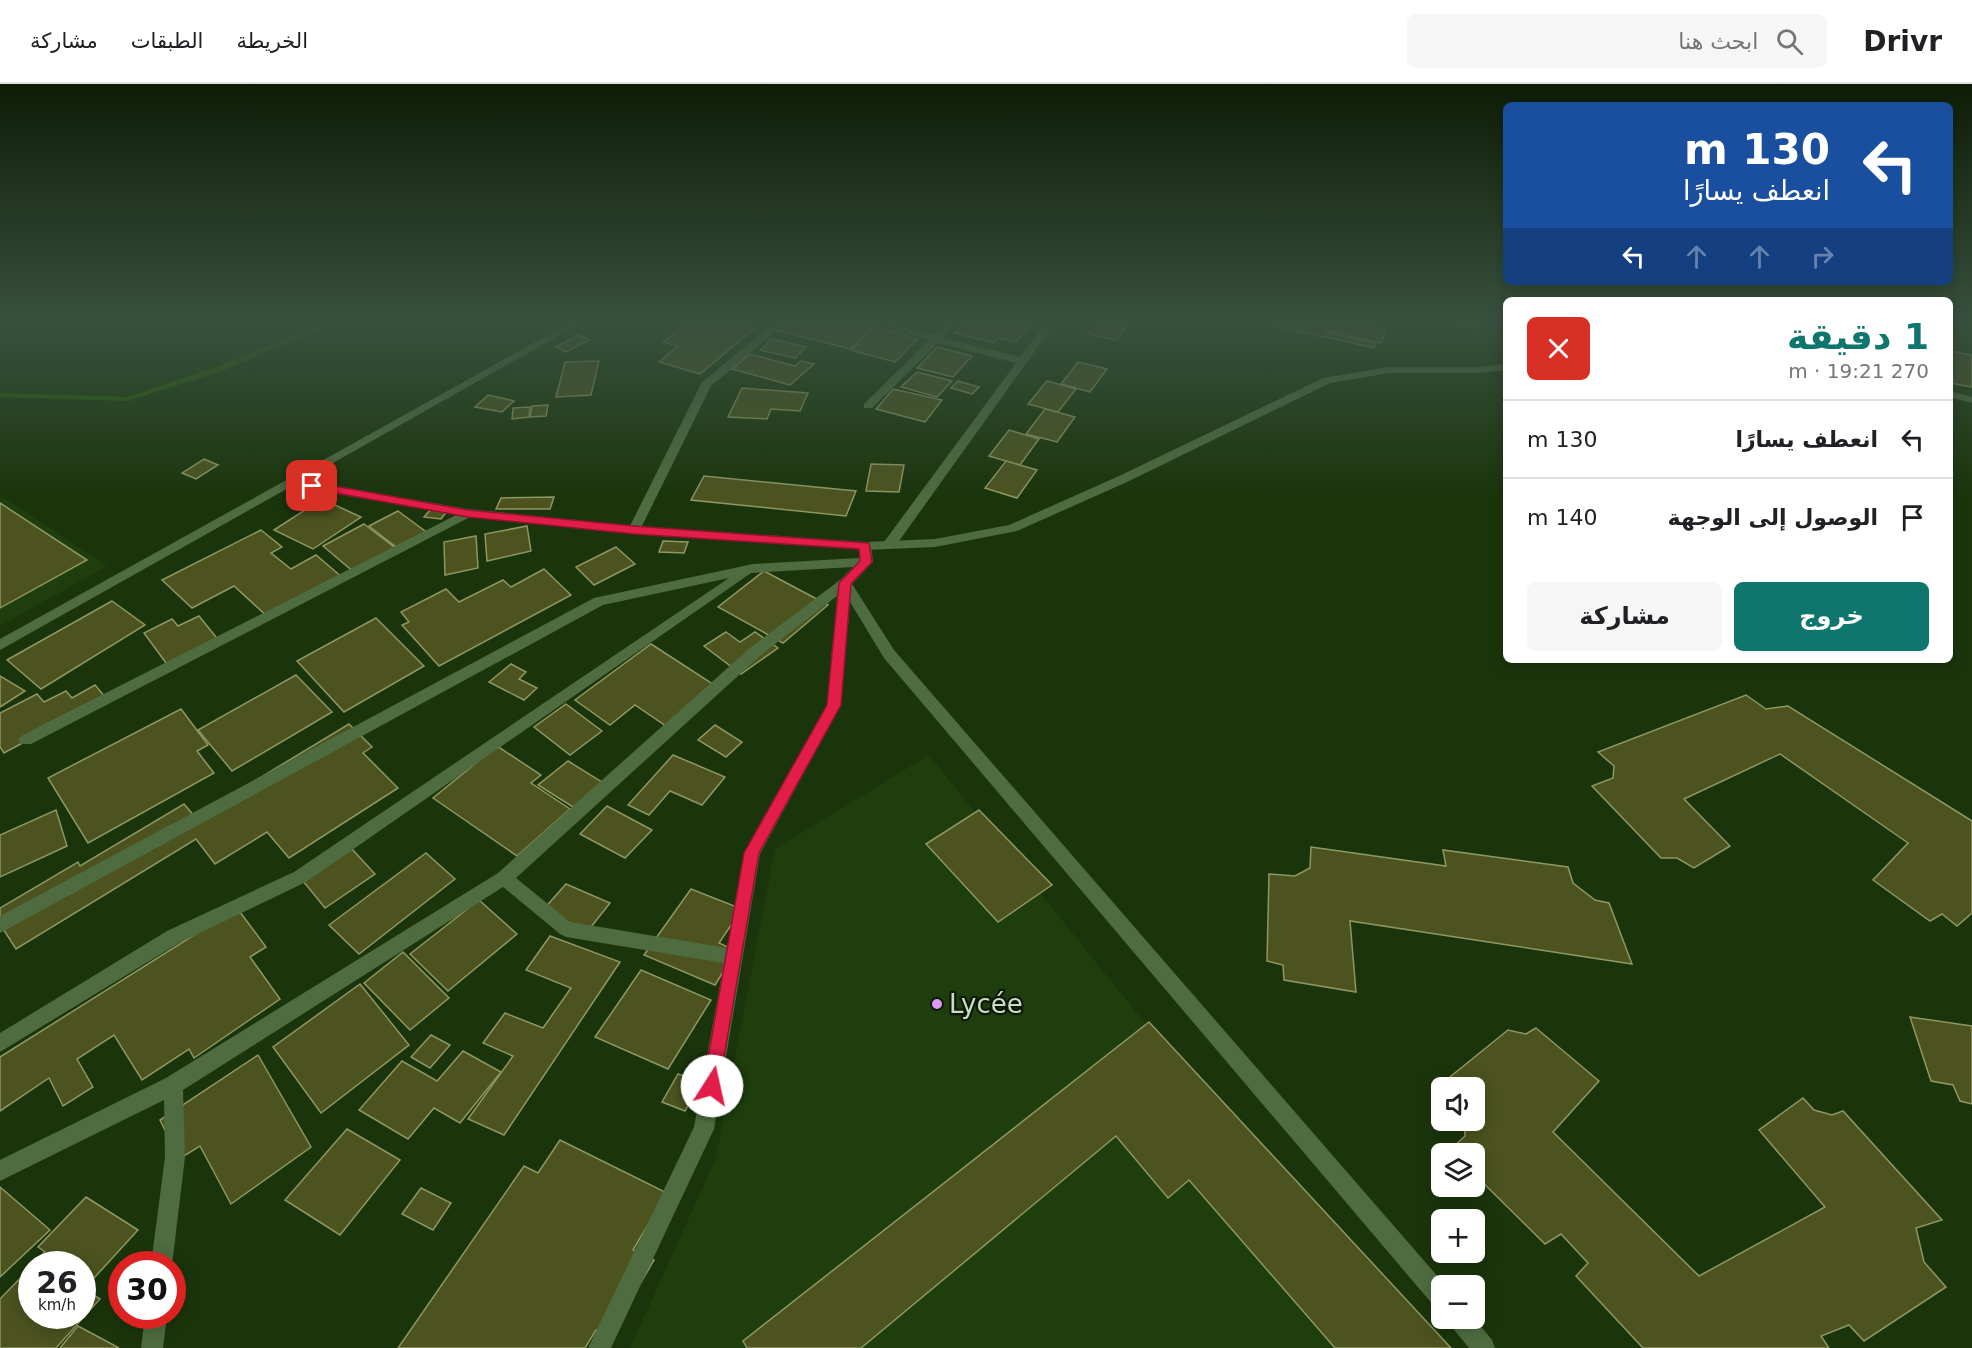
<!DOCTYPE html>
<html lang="ar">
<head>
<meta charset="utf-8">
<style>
	body { margin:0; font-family:"DejaVu Sans","Noto Naskh Arabic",sans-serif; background:#f6f6f6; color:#202124; direction:rtl; height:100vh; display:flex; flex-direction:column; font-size:22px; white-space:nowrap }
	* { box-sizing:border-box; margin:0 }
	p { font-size:20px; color:#757577 }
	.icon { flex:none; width:33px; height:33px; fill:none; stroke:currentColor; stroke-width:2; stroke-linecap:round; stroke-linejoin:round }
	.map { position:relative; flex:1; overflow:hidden; direction:ltr }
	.drawer { position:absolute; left:1503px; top:213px; width:450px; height:366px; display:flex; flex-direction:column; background:#fff; border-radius:9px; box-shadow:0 3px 15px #0003; direction:rtl }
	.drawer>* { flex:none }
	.hud { position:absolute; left:1503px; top:18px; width:450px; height:183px; border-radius:9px; box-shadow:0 3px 15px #0003; direction:rtl; background:#1a4fa0; color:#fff; overflow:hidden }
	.tools { position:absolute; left:1431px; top:993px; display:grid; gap:12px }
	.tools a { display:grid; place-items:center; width:54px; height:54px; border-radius:9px; background:#fff; box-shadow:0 3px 15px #0003; font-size:30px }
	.speed { position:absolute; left:18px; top:1167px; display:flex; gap:12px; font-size:30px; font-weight:700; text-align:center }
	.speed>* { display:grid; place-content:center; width:78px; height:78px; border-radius:50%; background:#fff; box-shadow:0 3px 15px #0003; line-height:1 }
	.speed small { font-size:15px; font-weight:400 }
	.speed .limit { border:9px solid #d22; background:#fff; color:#111 }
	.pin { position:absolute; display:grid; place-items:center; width:51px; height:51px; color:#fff; margin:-26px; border-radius:12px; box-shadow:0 3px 9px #0006 }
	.me { position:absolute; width:66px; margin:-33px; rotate:10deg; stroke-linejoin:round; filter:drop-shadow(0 0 4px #0008) }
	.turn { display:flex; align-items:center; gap:21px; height:126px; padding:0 24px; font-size:27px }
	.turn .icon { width:78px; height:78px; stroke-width:2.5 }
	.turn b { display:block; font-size:42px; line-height:51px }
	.lanes { display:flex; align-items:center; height:57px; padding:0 24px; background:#0003; justify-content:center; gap:30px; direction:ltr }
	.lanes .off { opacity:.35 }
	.round { display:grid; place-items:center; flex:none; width:63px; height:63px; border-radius:9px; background:#f6f6f6 }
	.summary { display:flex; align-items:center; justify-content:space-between; height:102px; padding:0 24px }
	h1 { font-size:36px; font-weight:700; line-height:45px; color:#0f766e }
	.action { display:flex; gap:12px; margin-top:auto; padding:12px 24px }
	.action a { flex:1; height:69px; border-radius:9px; background:#0f766e; color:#fff; font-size:24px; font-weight:700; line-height:69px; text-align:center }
	.action a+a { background:#f6f6f6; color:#202124 }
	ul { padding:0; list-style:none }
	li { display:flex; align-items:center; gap:18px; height:78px; padding:0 24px; border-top:2px solid #e0e0e0 }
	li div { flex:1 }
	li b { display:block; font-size:22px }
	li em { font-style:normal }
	header { display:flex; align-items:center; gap:36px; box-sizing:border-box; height:84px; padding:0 30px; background:#fff; border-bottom:2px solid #e0e0e0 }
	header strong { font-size:28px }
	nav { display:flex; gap:33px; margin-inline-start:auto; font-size:21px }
	.search { width:420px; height:54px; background:#f6f6f6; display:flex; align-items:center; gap:15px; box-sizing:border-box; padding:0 21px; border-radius:9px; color:#757577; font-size:22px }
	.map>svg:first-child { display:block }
	.built { fill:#1e3e0d }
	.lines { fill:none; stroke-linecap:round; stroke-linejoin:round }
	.stream { fill:#285904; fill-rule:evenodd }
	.building { fill:#4c531f; stroke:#8e9762; stroke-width:1.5 }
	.street { fill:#4e6c40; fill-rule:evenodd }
	.secondary { fill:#4e6c40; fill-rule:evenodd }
	.route { fill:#e11d48; stroke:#92132f; stroke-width:1.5 }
	.poi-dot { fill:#dc99f5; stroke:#0d1908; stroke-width:2 }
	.labels { text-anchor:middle; stroke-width:4.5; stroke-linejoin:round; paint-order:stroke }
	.near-poi-label { font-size:26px; fill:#cbdcc4; stroke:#0d1908; text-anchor:start }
</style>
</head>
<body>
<header>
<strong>Drivr</strong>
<div class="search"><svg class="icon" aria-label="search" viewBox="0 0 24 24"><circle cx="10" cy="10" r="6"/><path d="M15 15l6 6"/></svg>ابحث هنا</div>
<nav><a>الخريطة</a><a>الطبقات</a><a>مشاركة</a></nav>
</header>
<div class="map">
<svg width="1972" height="1264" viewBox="0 0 1972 1264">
	<rect width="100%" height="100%" fill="#1a350b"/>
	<g class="built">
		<path d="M 0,411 L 107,482 L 0,542 Z"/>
		<path d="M 929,671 L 1407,1264 L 630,1264 L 716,1074 L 775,765 Z"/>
	</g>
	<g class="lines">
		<path class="stream" d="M 326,239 L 336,239 L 222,287 L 128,317 L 0,313 L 0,309 L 127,313 L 216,283 Z"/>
	</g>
	<g class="building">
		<path d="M 688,239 L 736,239 L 755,244 L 700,290 L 659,278 L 678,262 L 663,258 Z"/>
		<path d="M 783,239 L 854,239 L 872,243 L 850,265 L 775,246 Z"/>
		<path d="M 964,239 L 1032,239 L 1016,258 L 998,254 L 994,259 L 955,249 Z"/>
		<path d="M 1097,239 L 1130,239 L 1116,256 L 1088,250 Z"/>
		<path d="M 1261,239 L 1360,239 L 1387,245 L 1381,259 L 1326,247 L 1324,253 Z"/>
		<path d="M 1449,239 L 1478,239 L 1476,244 Z"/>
		<path d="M 874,243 L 918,255 L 895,278 L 851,266 Z"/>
		<path d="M 1328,249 L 1376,259 L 1374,264 L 1326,253 Z"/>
		<path d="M 578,251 L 589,256 L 566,268 L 556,263 Z"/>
		<path d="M 771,255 L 806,263 L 795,274 L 760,266 Z"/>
		<path d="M 937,263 L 972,272 L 953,293 L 917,284 Z"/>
		<path d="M 1950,267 L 1972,271 L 1972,303 L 1950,299 Z"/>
		<path d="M 750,270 L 795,282 L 801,277 L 814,280 L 790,301 L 732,285 Z"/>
		<path d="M 599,277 L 591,311 L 556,313 L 565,278 Z"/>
		<path d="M 1078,278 L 1107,285 L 1090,308 L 1061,300 Z"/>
		<path d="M 917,288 L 952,297 L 937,313 L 901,303 Z"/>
		<path d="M 958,297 L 979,303 L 972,310 L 951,304 Z"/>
		<path d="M 1047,297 L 1076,305 L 1058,328 L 1028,320 Z"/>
		<path d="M 742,304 L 808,309 L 800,327 L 771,325 L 767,335 L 728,333 Z"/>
		<path d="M 893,305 L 942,316 L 925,338 L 876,325 Z"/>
		<path d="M 488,311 L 514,317 L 502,328 L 475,323 Z"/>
		<path d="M 548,321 L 546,332 L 530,333 L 532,322 Z"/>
		<path d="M 530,323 L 529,333 L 512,335 L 513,324 Z"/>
		<path d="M 1045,325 L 1075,333 L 1057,358 L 1026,350 Z"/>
		<path d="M 1009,346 L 1039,355 L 1020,381 L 989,372 Z"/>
		<path d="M 204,375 L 218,381 L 196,395 L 182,389 Z"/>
		<path d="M 1006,377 L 1037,386 L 1017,414 L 985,404 Z"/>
		<path d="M 871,380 L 904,381 L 899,408 L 866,407 Z"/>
		<path d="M 704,392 L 856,407 L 846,432 L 691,416 Z"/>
		<path d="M 554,413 L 550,425 L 496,425 L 501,414 Z"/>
		<path d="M 322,415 L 361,433 L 313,465 L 274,446 Z"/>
		<path d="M 0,419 L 87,476 L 0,524 Z"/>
		<path d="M 432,424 L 448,426 L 441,435 L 424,433 Z"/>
		<path d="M 398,427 L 429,450 L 400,466 L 369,442 Z"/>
		<path d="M 364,440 L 398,466 L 355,489 L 323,462 Z"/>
		<path d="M 527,442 L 531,467 L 487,477 L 485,450 Z"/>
		<path d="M 261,446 L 282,463 L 271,469 L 291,485 L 316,471 L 343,494 L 269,534 L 234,502 L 192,524 L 162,496 Z"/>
		<path d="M 476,452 L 478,484 L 445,491 L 444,458 Z"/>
		<path d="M 663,457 L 688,458 L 684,469 L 659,468 Z"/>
		<path d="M 616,463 L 635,480 L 594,501 L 576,483 Z"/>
		<path d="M 544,485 L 571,511 L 439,582 L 402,541 L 409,538 L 401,528 L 446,505 L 459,518 L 503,496 L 511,503 Z"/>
		<path d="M 764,487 L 828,521 L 783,559 L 718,523 Z"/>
		<path d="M 112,517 L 145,541 L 41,605 L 7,576 Z"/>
		<path d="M 199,532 L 220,558 L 169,583 L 144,549 L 172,535 L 178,542 Z"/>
		<path d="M 376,534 L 424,582 L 344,628 L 297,577 Z"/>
		<path d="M 726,548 L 740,558 L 755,548 L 778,564 L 741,590 L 704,562 Z"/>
		<path d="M 651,560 L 719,604 L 669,644 L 635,621 L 610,641 L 575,616 Z"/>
		<path d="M 511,580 L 526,588 L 519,595 L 537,604 L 524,616 L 489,598 Z"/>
		<path d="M 296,591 L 332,628 L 232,687 L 198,646 Z"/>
		<path d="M 0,592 L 25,607 L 0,623 Z"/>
		<path d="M 95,601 L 106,614 L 4,669 L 0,663 L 0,629 L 37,610 L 44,618 L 66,607 L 72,614 Z"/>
		<path d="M 1746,611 L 1766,625 L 1788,622 L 1972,737 L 1972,829 L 1957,842 L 1942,830 L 1930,837 L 1873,796 L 1908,759 L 1780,670 L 1684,715 L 1730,762 L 1694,784 L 1677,774 L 1661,774 L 1592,702 L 1613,694 L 1614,682 L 1598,668 Z"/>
		<path d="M 566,620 L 602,647 L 570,671 L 534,643 Z"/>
		<path d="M 181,625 L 208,661 L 197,667 L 214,689 L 88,759 L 48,694 Z"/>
		<path d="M 349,640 L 372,663 L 363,669 L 398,704 L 289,774 L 267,748 L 215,780 L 196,755 L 16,865 L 0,840 L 0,824 L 78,778 L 80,782 L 184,720 L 195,733 Z"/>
		<path d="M 715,641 L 742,658 L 726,673 L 698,656 Z"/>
		<path d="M 497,662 L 541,691 L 531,699 L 570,725 L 517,772 L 433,714 Z"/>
		<path d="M 673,671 L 725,693 L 702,721 L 670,707 L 649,731 L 628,721 Z"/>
		<path d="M 568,677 L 602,698 L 573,723 L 538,701 Z"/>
		<path d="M 607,722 L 652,746 L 625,774 L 580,750 Z"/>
		<path d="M 56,726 L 67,762 L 0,793 L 0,751 Z"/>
		<path d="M 979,726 L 1052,801 L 998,838 L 926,760 Z"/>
		<path d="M 1311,763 L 1446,782 L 1443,766 L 1568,783 L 1573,799 L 1595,816 L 1609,819 L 1632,880 L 1350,837 L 1356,908 L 1284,896 L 1283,881 L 1267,877 L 1269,790 L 1295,792 L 1310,784 Z"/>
		<path d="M 352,765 L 375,790 L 325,824 L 303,797 Z"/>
		<path d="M 426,769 L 455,795 L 359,870 L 329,841 Z"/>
		<path d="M 566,800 L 610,819 L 587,848 L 542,827 Z"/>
		<path d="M 691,805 L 742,825 L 719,859 L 736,867 L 715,901 L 644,871 Z"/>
		<path d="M 479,816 L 517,850 L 448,907 L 410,870 Z"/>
		<path d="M 237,824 L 266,863 L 250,873 L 280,915 L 194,974 L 189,965 L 142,996 L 114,951 L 77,975 L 93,1003 L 63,1022 L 49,994 L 0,1027 L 0,973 Z"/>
		<path d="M 550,852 L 620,878 L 504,1051 L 468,1035 L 513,972 L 483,959 L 505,929 L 543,944 L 571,904 L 526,886 Z"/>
		<path d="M 403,868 L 449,914 L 410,946 L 364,899 Z"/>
		<path d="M 641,886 L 711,916 L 668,985 L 595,953 Z"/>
		<path d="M 360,900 L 409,961 L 321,1029 L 273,963 Z"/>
		<path d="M 1910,933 L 1972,942 L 1972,1020 L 1960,1017 L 1953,1001 L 1931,997 Z"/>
		<path d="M 1149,938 L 1451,1264 L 1335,1264 L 1189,1096 L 1168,1114 L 1116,1052 L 861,1264 L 747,1264 L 743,1257 Z"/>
		<path d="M 1536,944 L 1599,997 L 1553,1048 L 1699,1192 L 1825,1123 L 1759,1046 L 1803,1014 L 1814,1026 L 1832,1031 L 1843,1027 L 1942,1136 L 1916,1144 L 1924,1178 L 1946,1203 L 1864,1257 L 1849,1241 L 1821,1252 L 1829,1264 L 1643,1264 L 1576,1192 L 1588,1179 L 1561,1150 L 1545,1160 L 1474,1090 L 1474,1070 L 1453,1070 L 1450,1066 L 1465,1052 L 1464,1036 L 1474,1036 L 1474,1004 L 1443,1004 L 1440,1001 L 1508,946 L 1526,950 Z"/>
		<path d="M 431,951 L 450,961 L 430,984 L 411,973 Z"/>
		<path d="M 463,967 L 501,988 L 460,1039 L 434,1024 L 408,1055 L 359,1026 L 402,977 L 437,997 Z"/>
		<path d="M 258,971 L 311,1063 L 231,1120 L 200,1062 L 179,1075 L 160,1036 Z"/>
		<path d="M 678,990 L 701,998 L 685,1027 L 662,1018 Z"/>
		<path d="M 347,1045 L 400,1076 L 340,1151 L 285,1116 Z"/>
		<path d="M 560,1056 L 667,1109 L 633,1166 L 654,1176 L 609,1253 L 596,1246 L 585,1264 L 398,1264 L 524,1082 L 538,1089 Z"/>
		<path d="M 0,1103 L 50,1146 L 0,1193 Z"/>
		<path d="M 421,1104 L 451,1119 L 433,1146 L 402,1130 Z"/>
		<path d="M 86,1113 L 138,1146 L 84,1205 L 100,1215 L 56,1264 L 0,1264 L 0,1215 L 32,1182 L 32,1232 L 82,1232 L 82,1180 L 33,1180 L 45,1168 L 38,1163 Z"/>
		<path d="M 78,1242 L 119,1264 L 60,1264 Z"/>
	</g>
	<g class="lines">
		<g class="street">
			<path d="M 569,239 L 581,239 L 294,401 L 286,401 L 284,398 Z"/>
			<path d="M 774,239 L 785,239 L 711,302 L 640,446 L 639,449 L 629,449 L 628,446 L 702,298 Z"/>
			<path d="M 869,239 L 886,239 L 934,251 L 946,239 L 957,239 L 943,254 L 1020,273 L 1045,239 L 1055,239 L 894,464 L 884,464 L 883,461 L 884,458 L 1016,279 L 938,259 L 872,324 L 864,324 L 864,320 L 929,256 Z"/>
			<path d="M 1950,307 L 1972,313 L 1972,319 L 1950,313 Z"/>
			<path d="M 468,425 L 472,426 L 474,429 L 472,432 L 31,660 L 21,660 L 18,656 L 21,652 Z"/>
			<path d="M 865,458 L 871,462 L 873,478 L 852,500 L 894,566 L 1446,1202 L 1442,1202 L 1442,1225 L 1434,1222 L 884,574 L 850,518 L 841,621 L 760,770 L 714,1045 L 611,1264 L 588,1264 L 694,1043 L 724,879 L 566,853 L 560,850 L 503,803 L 183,1006 L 185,1073 L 172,1181 L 151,1180 L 165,1073 L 164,1016 L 0,1097 L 0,1076 L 166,994 L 498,789 L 751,563 L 840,496 L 853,483 L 751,489 L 306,798 L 179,859 L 0,968 L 0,949 L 167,847 L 294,788 L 729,494 L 603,521 L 0,849 L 0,832 L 594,514 L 753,480 L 859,474 L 859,462 ZM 837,512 L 827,621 L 744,769 L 727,864 L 570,838 L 516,794 L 761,571 Z"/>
			<path d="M 145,1232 L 167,1232 L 163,1264 L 141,1264 Z"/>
			<path d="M 1448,1234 L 1474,1234 L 1492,1256 L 1495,1264 L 1469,1264 L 1451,1242 Z"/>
		</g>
		<path class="secondary" d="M 1506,280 L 1506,286 L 1478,289 L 1389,289 L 1330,299 L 1127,398 L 1017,447 L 935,463 L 865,466 L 634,450 L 468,433 L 292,402 L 0,566 L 0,555 L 290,394 L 468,425 L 634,442 L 865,458 L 935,455 L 1009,441 L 1119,392 L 1323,294 L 1389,283 L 1478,283 Z"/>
	</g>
	<linearGradient id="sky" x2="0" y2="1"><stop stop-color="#0e1d06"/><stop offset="0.57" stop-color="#38513f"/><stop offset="1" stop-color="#38513f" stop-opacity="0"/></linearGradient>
	<rect width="1972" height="416" fill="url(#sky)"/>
	<path class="route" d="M 312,398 L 468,426 L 634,442 L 869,459 L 872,478 L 851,500 L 841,621 L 759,769 L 718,1008 L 712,1011 L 705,1008 L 703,1002 L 744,769 L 827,621 L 839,499 L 860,477 L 859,465 L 634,450 L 468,433 L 308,404 L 308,399 Z"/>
	<circle class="poi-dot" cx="937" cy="920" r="6"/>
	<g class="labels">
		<g class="near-poi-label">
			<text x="949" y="929">Lycée</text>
		</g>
	</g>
</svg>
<div class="tools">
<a><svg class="icon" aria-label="sound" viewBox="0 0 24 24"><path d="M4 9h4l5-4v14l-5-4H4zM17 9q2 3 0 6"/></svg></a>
<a><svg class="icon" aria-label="layers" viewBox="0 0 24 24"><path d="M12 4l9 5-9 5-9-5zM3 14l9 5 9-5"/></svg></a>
<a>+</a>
<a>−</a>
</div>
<div class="speed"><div>26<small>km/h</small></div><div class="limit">30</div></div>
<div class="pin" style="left:312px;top:402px;background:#d93025"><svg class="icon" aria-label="arrive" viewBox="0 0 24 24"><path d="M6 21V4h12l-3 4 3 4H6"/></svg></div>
<svg class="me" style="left:712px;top:1002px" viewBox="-20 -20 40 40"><circle r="19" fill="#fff"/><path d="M0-13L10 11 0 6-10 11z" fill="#e11d48"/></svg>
<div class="hud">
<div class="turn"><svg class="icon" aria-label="left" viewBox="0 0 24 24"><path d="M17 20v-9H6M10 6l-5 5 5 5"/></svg><div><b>130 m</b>انعطف يسارًا</div></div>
<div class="lanes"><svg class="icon" aria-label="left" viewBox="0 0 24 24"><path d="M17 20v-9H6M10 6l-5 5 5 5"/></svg><svg class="icon off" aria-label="ahead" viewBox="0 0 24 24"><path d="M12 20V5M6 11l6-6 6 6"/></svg><svg class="icon off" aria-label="ahead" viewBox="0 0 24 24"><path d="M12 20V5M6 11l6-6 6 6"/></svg><svg class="icon off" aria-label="right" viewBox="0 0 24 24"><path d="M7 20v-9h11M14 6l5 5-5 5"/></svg></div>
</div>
<section class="drawer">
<div class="summary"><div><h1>1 دقيقة</h1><p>270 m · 19:21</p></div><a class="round" style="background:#d93025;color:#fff"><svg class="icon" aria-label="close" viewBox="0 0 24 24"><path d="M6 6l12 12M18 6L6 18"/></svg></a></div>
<ul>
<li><svg class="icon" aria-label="left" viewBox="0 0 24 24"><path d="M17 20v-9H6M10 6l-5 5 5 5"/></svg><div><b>انعطف يسارًا</b></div><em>130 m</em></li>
<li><svg class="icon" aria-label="arrive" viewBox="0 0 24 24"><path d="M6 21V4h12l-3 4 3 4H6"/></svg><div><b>الوصول إلى الوجهة</b></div><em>140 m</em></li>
</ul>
<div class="action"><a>خروج</a><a>مشاركة</a></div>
</section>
</div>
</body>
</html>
